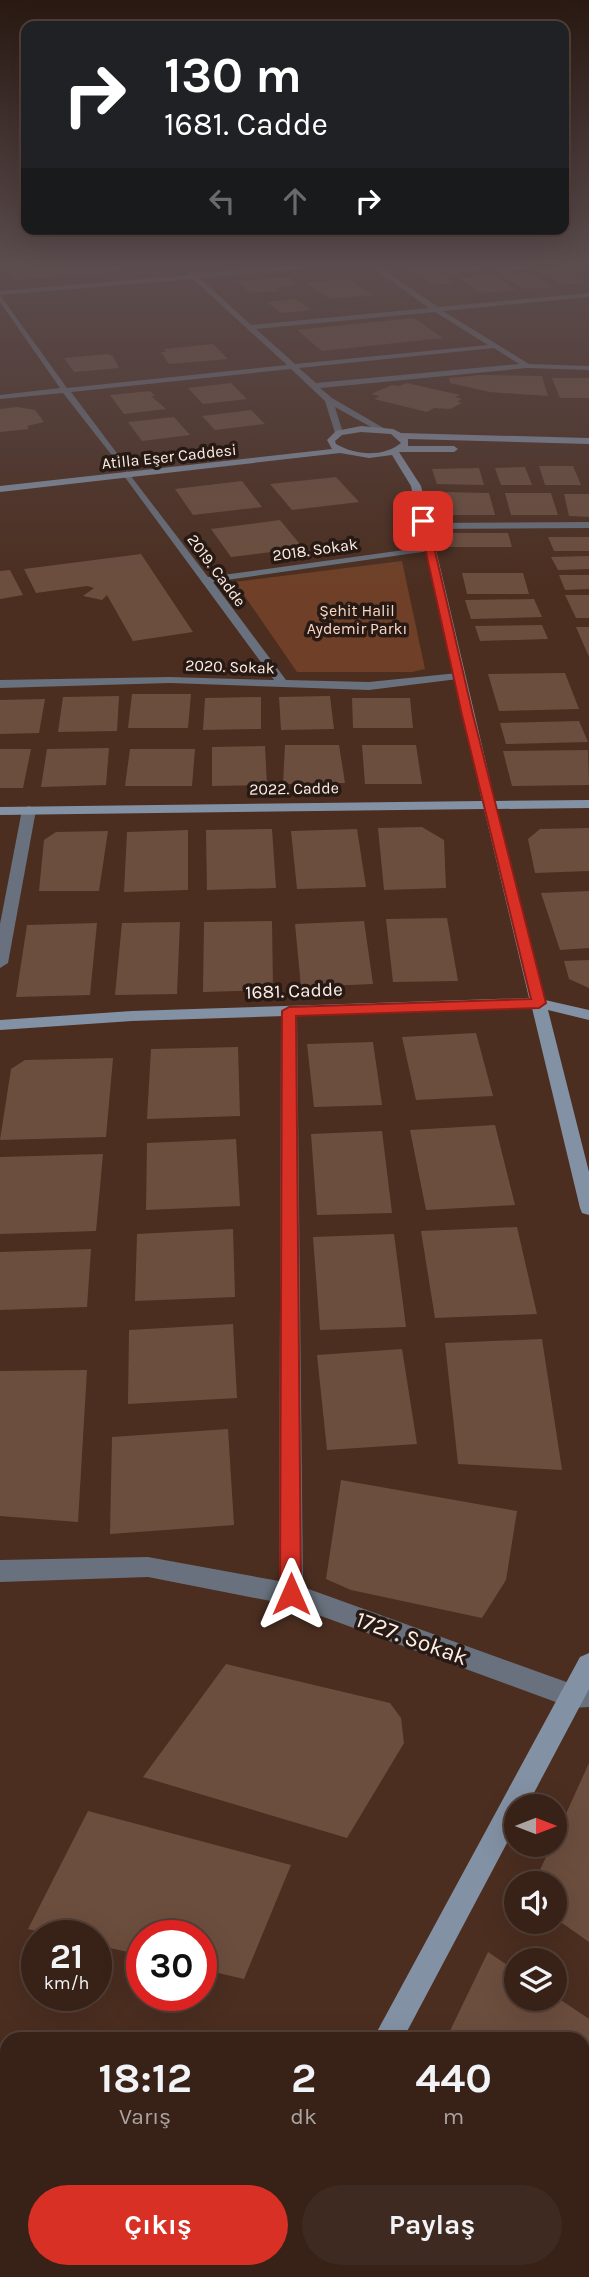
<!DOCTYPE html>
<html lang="tr">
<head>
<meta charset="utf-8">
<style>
	body { margin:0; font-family:Karla,sans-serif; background:#3f2a21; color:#f1f3f6; height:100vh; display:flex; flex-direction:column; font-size:26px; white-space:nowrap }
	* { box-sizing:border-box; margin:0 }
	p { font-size:23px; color:#aba4a2 }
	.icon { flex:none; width:38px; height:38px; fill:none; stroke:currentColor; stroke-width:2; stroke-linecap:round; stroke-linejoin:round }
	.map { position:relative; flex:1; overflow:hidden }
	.drawer { position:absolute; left:0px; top:2032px; width:590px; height:247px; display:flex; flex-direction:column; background:#382218; border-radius:21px 21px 0 0; box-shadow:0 7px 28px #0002,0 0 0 2px #523f37 }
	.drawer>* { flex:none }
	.banner { position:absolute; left:21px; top:21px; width:548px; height:214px; border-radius:14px; box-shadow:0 7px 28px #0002,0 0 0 2px #523f37; background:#202124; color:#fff; overflow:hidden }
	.needle { width:46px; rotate:90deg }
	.buttons { position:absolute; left:504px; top:1794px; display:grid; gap:14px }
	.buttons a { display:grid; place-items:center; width:63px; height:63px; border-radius:50%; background:#382218; box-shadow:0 7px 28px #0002,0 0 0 2px #523f37; font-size:35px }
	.speed { position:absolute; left:21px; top:1920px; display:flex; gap:14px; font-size:35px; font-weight:700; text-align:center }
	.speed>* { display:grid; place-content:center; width:91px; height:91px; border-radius:50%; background:#382218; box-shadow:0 7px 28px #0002,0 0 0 2px #523f37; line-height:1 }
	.speed small { font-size:18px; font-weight:400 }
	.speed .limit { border:10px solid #d22; background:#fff; color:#111 }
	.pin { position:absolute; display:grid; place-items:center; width:60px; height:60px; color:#fff; margin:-30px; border-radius:14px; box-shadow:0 4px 10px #0006 }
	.me { position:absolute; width:77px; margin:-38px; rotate:0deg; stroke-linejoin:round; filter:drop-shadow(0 0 5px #0008) }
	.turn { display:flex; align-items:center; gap:24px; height:147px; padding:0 28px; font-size:32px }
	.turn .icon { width:91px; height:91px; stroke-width:2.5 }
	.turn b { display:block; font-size:49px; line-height:60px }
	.lanes { display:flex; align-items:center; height:66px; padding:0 28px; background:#0003; justify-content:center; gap:35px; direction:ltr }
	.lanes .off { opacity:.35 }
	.eta { display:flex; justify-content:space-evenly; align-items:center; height:119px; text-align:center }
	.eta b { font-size:42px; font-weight:700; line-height:49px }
	.cta { display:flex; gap:14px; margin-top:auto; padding:14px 28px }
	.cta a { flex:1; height:80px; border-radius:42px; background:#d93025; color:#fff; font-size:28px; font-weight:700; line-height:80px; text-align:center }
	.cta a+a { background:#3f2a21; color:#f1f3f6 }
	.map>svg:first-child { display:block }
	.green { fill:#6f4027 }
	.building { fill:#6c4e3e }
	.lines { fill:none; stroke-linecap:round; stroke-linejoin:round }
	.street { fill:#68717d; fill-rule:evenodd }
	.secondary { fill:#8391a4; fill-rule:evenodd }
	.route { fill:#d93025; stroke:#8d1f18; stroke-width:2 }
	.labels { text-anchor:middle; stroke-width:7; stroke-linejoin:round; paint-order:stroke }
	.far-street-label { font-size:16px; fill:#fdeee6; stroke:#271a14 }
	.far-park-label { font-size:16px; fill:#fad6c4; stroke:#271a14 }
	.street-label { font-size:19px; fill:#fdeee6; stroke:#271a14 }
	.near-street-label { font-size:23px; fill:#fdeee6; stroke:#271a14 }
</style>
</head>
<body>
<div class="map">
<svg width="589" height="2277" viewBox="0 0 589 2277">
	<rect width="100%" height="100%" fill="#4b2e20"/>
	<path class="green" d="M 402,561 L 425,669 L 412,672 L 297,672 L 235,582 Z"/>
	<g class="building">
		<path d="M 4,266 L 122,266 L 126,270 L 14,280 Z"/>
		<path d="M 405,266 L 431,266 L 456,283 L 432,285 Z"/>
		<path d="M 437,266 L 476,266 L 483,270 L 450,274 Z"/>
		<path d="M 489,266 L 524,266 L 529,270 L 498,272 Z"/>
		<path d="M 567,269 L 585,283 L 561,285 L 540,271 Z"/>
		<path d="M 530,273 L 554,287 L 523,289 L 500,275 Z"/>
		<path d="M 493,275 L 516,290 L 481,293 L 459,278 Z"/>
		<path d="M 288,277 L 298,285 L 277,288 L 280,291 L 251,293 L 237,281 Z"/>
		<path d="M 349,279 L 374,295 L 330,299 L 306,283 Z"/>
		<path d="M 296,299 L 311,310 L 281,313 L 267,302 Z"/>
		<path d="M 414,318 L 443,338 L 322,351 L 297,330 Z"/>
		<path d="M 213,344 L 228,359 L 169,364 L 161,352 L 166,352 L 164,349 Z"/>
		<path d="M 108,354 L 113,356 L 119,368 L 74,372 L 64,358 Z"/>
		<path d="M 480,375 L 542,376 L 548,396 L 490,392 L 450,383 L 449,378 Z"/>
		<path d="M 552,378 L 589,378 L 589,398 L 560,398 Z"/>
		<path d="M 231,383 L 247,399 L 203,404 L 188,388 Z"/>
		<path d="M 407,383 L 460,395 L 455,397 L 462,399 L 457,402 L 462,403 L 450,409 L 434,408 L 427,412 L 374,399 L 380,396 L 371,394 L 392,385 L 399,386 Z"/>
		<path d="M 150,391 L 155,396 L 151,396 L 166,409 L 124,414 L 110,395 Z"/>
		<path d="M 17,407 L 35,410 L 44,422 L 27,426 L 29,429 L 0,432 L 0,409 Z"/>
		<path d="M 251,410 L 265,424 L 215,430 L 202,416 Z"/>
		<path d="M 174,417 L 190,435 L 142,441 L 128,422 Z"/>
		<path d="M 539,466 L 573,466 L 581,485 L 545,485 Z"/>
		<path d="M 525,467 L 532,485 L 501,485 L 495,468 Z"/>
		<path d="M 479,468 L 484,485 L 437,484 L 432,469 Z"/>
		<path d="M 336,477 L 359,502 L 292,510 L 270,484 Z"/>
		<path d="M 242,481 L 262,507 L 193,515 L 175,489 Z"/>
		<path d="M 443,492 L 489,493 L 495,515 L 448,515 Z"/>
		<path d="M 505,493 L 551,493 L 558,515 L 511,515 Z"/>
		<path d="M 564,494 L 589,494 L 589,517 L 569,516 Z"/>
		<path d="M 280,520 L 303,548 L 231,557 L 211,529 Z"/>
		<path d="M 444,533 L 508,533 L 512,547 L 447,547 Z"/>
		<path d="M 548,537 L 589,537 L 589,551 L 554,551 Z"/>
		<path d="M 141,554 L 193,632 L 133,641 L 107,595 L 102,600 L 83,596 L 94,588 L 87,586 L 36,593 L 24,569 Z"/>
		<path d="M 589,556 L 589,569 L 558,570 L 551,557 Z"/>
		<path d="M 10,570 L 23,595 L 0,599 L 0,571 Z"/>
		<path d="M 462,573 L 523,573 L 529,594 L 467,594 Z"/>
		<path d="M 559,575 L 589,575 L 589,589 L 565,590 Z"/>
		<path d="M 565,595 L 589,595 L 589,618 L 576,618 Z"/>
		<path d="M 534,599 L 542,617 L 471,619 L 465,600 Z"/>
		<path d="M 542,625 L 548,639 L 480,641 L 475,626 Z"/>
		<path d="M 576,627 L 589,627 L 589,657 Z"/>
		<path d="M 565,673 L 579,709 L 499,711 L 488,674 Z"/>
		<path d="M 132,694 L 191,694 L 188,728 L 128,728 Z"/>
		<path d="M 119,696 L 117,731 L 58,732 L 63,697 Z"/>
		<path d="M 330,696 L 334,729 L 281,730 L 279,697 Z"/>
		<path d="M 261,697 L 261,729 L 203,730 L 205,698 Z"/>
		<path d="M 352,698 L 410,698 L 413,728 L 353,728 Z"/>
		<path d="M 45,699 L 39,733 L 0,734 L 0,700 Z"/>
		<path d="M 579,721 L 588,742 L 506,744 L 500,723 Z"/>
		<path d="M 285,745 L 339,745 L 345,783 L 283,784 Z"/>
		<path d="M 362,745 L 416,745 L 422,784 L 365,784 Z"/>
		<path d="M 265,746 L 267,785 L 212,786 L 212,747 Z"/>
		<path d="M 109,748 L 106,785 L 41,787 L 47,749 Z"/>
		<path d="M 0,749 L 31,749 L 23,788 L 0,788 Z"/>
		<path d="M 130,749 L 195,749 L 192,786 L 125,786 Z"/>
		<path d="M 588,750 L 589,785 L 512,786 L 503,751 Z"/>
		<path d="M 422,827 L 444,840 L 446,888 L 384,890 L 378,828 Z"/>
		<path d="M 589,828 L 589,871 L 535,873 L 528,839 L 540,829 Z"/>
		<path d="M 272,829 L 276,888 L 207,890 L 206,830 Z"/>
		<path d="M 357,829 L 366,887 L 297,889 L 291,831 Z"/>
		<path d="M 188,830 L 188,890 L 124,892 L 127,832 Z"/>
		<path d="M 108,831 L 99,891 L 39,891 L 44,840 L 56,832 Z"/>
		<path d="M 589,891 L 589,948 L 560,950 L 541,893 Z"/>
		<path d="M 447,918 L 458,981 L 393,982 L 386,919 Z"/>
		<path d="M 272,921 L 273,990 L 203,992 L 204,922 Z"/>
		<path d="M 364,921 L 373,984 L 301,987 L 295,924 Z"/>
		<path d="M 180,922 L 177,994 L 115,995 L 122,923 Z"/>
		<path d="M 97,923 L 90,995 L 16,997 L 27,925 Z"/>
		<path d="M 589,960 L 589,988 L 569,979 L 564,961 Z"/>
		<path d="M 476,1033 L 493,1096 L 416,1100 L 402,1037 Z"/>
		<path d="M 373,1042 L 382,1105 L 314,1107 L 307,1044 Z"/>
		<path d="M 238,1047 L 240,1116 L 147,1119 L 151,1049 Z"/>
		<path d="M 113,1058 L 106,1137 L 0,1140 L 11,1069 L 25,1060 Z"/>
		<path d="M 495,1125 L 515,1205 L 426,1210 L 410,1130 Z"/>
		<path d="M 382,1131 L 392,1213 L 317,1215 L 311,1134 Z"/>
		<path d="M 236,1139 L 240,1206 L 146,1210 L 147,1143 Z"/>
		<path d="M 103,1154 L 96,1231 L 0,1234 L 0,1157 Z"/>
		<path d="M 517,1227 L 537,1314 L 435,1318 L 421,1231 Z"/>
		<path d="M 233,1229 L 235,1297 L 135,1301 L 137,1234 Z"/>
		<path d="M 394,1234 L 406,1327 L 320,1330 L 313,1237 Z"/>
		<path d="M 91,1249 L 87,1307 L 0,1310 L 0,1252 Z"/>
		<path d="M 233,1324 L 237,1398 L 128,1404 L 129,1330 Z"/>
		<path d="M 542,1339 L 562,1470 L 458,1464 L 445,1343 Z"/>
		<path d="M 402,1349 L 417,1444 L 327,1450 L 317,1355 Z"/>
		<path d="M 87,1370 L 78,1522 L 0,1516 L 0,1371 Z"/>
		<path d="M 228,1429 L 234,1525 L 110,1534 L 112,1437 Z"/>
		<path d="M 341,1480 L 517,1511 L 506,1580 L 482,1618 L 351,1590 L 326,1579 Z"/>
		<path d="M 226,1664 L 390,1703 L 401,1718 L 404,1743 L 347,1838 L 143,1777 Z"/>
		<path d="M 589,1763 L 589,1942 L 555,1918 L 555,1883 L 534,1883 L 552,1844 L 555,1844 L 555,1838 Z"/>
		<path d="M 88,1811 L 291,1865 L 244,1979 L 201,1969 L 201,1936 L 142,1936 L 142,1955 L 96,1945 L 96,1936 L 57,1936 L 28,1929 Z"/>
		<path d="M 488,1952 L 516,1971 L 516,1998 L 555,1998 L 555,1996 L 589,2019 L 589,2138 L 583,2154 L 583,2039 L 446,2039 Z"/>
		<path d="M 321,2272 L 522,2272 L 520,2277 L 318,2277 Z"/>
	</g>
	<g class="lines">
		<g class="street">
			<path d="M 293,266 L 323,266 L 200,278 L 251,325 L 429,308 L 370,266 L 378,266 L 438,307 L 589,293 L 589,297 L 443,311 L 529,364 L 589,366 L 589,370 L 527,368 L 320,388 L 332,398 L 387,430 L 380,432 L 335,407 L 343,433 L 339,436 L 335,433 L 325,401 L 291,369 L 71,392 L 125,464 L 121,467 L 63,393 L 0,399 L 0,395 L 60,388 L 0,302 L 0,291 L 189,275 L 188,273 L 191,271 L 196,274 ZM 193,279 L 287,365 L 67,388 L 0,295 ZM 435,312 L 488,345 L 295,364 L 256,329 ZM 494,348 L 519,364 L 316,383 L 299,368 Z"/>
			<path d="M 127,471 L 208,577 L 433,546 L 433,550 L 429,551 L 213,582 L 286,680 L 369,682 L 458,673 L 464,676 L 458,679 L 369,690 L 170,683 L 0,688 L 0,680 L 170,677 L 274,680 L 124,476 L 123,474 Z"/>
			<path d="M 589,522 L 589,528 L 424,529 L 419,526 L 424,523 Z"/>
			<path d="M 29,806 L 36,810 L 8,963 L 0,968 L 0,924 L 22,810 Z"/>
			<path d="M 289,1006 L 297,1011 L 303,1587 L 572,1684 L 589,1683 L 589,1707 L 572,1708 L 291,1605 L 148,1577 L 0,1582 L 0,1560 L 148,1557 L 279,1581 L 281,1011 Z"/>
			<path d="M 0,2199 L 7,2202 L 7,2234 L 0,2231 Z"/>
			<path d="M 132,2272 L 176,2272 L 178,2277 L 134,2277 Z"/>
		</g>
		<g class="secondary">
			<path d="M 361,426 L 393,429 L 401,433 L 589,438 L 589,444 L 408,439 L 408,446 L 454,446 L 458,449 L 454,452 L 399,452 L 421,486 L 495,801 L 589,800 L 589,808 L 497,809 L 545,1000 L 589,1010 L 589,1020 L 548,1010 L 589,1172 L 589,1215 L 582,1213 L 580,1208 L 532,1008 L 132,1021 L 0,1030 L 0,1020 L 132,1011 L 529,998 L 484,809 L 0,815 L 0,807 L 482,801 L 411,486 L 392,455 L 369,458 L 340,453 L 0,492 L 0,486 L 332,449 L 327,440 L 336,431 ZM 361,432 L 391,434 L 401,443 C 382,458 355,455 336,444 L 335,441 L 342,435 Z"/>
			<path d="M 589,1653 L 589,1689 L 527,1806 L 516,1806 L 516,1826 L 403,2039 L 373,2039 L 580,1657 Z"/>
			<path d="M 244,2272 L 277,2272 L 275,2277 L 242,2277 Z"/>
		</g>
	</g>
	<linearGradient id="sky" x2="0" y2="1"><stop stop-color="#291912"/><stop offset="0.45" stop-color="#5b4c4e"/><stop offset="1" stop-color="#5b4c4e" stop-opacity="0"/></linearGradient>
	<rect width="589" height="585" fill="url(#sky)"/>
	<path class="route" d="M 423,518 L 428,521 L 473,715 L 546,1003 L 539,1008 L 296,1016 L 301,1594 L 298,1601 L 291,1604 L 283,1601 L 280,1594 L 282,1011 L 289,1007 L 531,999 L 462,715 L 419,521 Z"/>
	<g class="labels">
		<g class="far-street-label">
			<text transform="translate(169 456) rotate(-6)" y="6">Atilla Eşer Caddesi</text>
			<text transform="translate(315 549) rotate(-8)" y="6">2018. Sokak</text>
			<text transform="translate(217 570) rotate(53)" y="6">2019. Cadde</text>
			<text transform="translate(230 666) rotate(2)" y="6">2020. Sokak</text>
			<text transform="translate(294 788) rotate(-1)" y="6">2022. Cadde</text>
		</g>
		<g class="far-park-label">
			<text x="357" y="616">Şehit Halil<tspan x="357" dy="18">Aydemir Parkı</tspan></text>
		</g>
		<g class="street-label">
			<text transform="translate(294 990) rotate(-2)" y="7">1681. Cadde</text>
		</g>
		<g class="near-street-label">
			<text transform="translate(412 1638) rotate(20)" y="8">1727. Sokak</text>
		</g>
	</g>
</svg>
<div class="buttons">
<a><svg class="needle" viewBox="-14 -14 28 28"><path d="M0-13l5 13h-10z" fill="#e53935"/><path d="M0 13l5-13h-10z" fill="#aba4a2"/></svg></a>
<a><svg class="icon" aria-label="sound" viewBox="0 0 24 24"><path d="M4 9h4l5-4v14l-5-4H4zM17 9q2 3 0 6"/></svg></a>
<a><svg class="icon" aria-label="layers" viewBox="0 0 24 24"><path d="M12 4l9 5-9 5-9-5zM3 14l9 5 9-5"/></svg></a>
</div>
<div class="speed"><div>21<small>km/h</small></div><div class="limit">30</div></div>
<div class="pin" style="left:423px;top:521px;background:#d93025"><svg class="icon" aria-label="arrive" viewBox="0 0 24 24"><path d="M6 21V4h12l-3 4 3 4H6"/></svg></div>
<svg class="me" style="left:291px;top:1594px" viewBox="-20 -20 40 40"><path d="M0-17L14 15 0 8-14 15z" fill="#d93025" stroke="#fff" stroke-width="4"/></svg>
<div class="banner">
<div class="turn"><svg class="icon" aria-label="right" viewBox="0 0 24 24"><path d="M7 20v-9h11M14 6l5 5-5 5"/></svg><div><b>130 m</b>1681. Cadde</div></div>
<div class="lanes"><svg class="icon off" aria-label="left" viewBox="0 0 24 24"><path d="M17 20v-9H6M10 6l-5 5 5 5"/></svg><svg class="icon off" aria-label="ahead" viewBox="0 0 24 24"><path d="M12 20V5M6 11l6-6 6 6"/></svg><svg class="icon" aria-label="right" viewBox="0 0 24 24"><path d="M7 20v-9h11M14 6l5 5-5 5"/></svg></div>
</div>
<section class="drawer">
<div class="eta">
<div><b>18:12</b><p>Varış</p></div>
<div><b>2</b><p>dk</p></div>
<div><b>440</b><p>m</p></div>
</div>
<div class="cta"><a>Çıkış</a><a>Paylaş</a></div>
</section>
</div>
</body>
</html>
